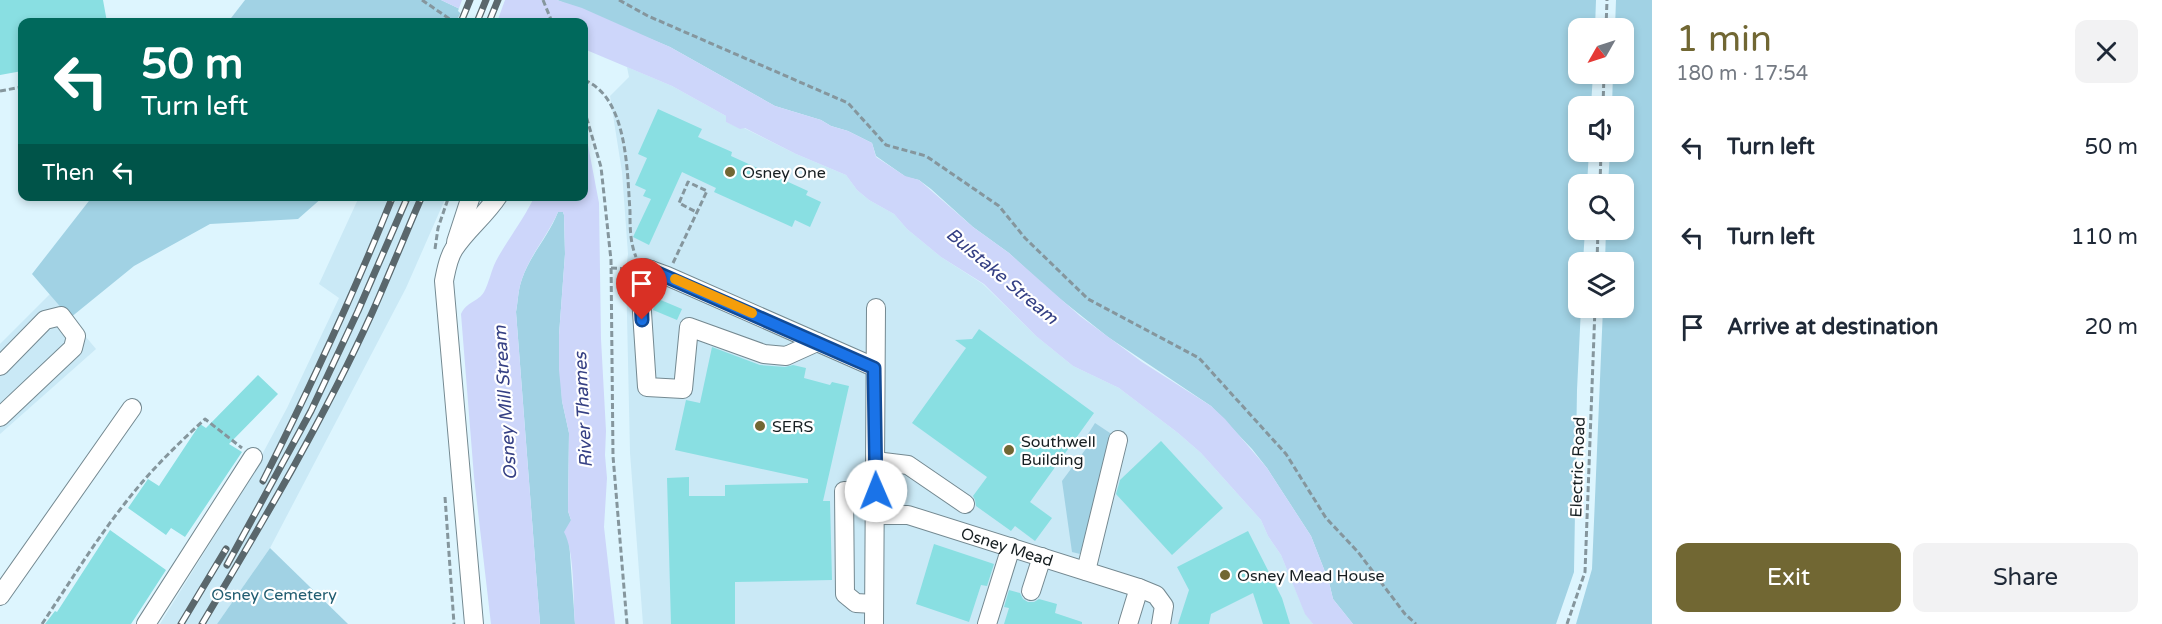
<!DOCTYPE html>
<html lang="en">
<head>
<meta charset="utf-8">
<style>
	body { margin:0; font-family:"Varela Round",sans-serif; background:#f2f2f3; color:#1f2937; height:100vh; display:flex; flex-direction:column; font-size:22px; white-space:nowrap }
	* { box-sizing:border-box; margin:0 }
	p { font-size:20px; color:#747a83 }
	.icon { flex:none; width:33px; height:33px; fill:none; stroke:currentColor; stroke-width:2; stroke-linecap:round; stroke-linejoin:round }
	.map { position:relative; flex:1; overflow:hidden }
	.details { display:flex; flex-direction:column; background:#fff; width:510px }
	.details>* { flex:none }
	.top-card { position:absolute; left:18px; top:18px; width:570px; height:183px; border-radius:12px; box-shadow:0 3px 9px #0003; background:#00695c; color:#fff; overflow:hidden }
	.needle { width:39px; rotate:231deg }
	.buttons { position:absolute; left:1568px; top:18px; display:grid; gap:12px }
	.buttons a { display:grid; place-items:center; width:66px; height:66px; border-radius:12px; background:#fff; box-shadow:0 3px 9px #0003; font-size:30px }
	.pin { position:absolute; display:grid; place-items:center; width:51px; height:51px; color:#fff; margin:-62px -26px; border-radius:50% 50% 50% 0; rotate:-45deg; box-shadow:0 0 6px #0007 }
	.pin .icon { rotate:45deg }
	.me { position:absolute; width:66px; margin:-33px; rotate:359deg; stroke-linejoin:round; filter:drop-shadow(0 0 4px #0008) }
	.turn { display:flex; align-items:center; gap:21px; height:126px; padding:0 24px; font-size:27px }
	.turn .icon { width:78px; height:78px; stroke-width:2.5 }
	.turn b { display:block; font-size:42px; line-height:51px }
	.then { display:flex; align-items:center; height:57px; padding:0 24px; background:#0003; gap:12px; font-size:22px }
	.round { display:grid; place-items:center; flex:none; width:63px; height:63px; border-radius:12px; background:#f2f2f3 }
	.head { display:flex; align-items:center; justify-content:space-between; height:102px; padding:0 24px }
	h1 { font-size:36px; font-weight:600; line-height:45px; color:#716733 }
	.action { display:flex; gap:12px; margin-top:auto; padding:12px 24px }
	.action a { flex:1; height:69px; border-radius:12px; background:#716733; color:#fff; font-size:24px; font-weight:600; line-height:69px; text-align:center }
	.action a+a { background:#f2f2f3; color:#1f2937 }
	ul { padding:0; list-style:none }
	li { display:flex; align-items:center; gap:18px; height:90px; padding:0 24px }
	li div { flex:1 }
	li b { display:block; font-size:22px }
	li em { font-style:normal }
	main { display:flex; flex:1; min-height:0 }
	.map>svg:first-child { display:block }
	.built { fill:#cae9f6 }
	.green { fill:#a1d2e4 }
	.water { fill:#cdd6fa }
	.pier { fill:#ddf5fe }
	.building { fill:#89dfe2 }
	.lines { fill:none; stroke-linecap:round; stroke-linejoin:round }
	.minor-casing { stroke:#748991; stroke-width:20 }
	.path { stroke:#85969d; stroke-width:3; stroke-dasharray:6 3; stroke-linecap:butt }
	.minor { stroke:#fff; stroke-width:18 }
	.rail-casing { stroke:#5a676c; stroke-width:7 }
	.rail { stroke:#fff; stroke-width:4.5; stroke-dasharray:14; stroke-linecap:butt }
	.route-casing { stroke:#114b97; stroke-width:15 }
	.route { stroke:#1a73e8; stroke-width:10 }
	.slow { stroke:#f59e0b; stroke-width:10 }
	.poi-dot { fill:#716733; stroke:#fff; stroke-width:2 }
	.labels { text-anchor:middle; stroke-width:4.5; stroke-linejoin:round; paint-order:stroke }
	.poi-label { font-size:16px; fill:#171f22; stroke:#fff; text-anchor:start }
	.street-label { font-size:16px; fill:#171f22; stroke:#fff }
	.park-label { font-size:16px; fill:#225d71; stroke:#fff }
	.water-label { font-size:18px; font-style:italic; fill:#354084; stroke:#fff }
</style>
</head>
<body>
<main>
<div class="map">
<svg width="1652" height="624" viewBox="0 0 1652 624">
	<rect width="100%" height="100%" fill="#ddf5fe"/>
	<g class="built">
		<path d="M 627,67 L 672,86 L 726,116 L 726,122 L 740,128 L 744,128 L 796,154 L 846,175 L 857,190 L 869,200 L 894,214 L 907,229 L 941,257 L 983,284 L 1036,336 L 1073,366 L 1119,388 L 1178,433 L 1201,453 L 1261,520 L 1268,536 L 1281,555 L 1305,613 L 1313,624 L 643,624 L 630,453 L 626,270 L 628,254 L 622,172 L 610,96 L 629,77 Z"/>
		<path d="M 359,197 L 446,197 L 406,288 L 270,548 L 217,624 L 160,624 L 243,490 L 287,408 L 339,298 L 319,284 Z"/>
		<path d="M 50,294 L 96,349 L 0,434 L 0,344 Z"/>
	</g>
	<g class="green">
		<path d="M 245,0 L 441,0 L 462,10 L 456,22 L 228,22 Z"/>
		<path d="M 557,0 L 1596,0 L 1595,28 L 1578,28 L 1578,74 L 1593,74 L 1591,106 L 1578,106 L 1578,152 L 1589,152 L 1587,184 L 1578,184 L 1578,230 L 1585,230 L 1583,262 L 1578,262 L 1578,308 L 1581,308 L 1577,390 L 1574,572 L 1556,624 L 1353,624 L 1333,599 L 1329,582 L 1311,536 L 1267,468 L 1252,449 L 1211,406 L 1108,337 L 1049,290 L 1009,253 L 973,227 L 931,189 L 919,180 L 906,177 L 876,156 L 872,143 L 848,131 L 831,126 L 821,120 L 775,106 L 670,47 Z"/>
		<path d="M 1616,0 L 1652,0 L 1652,624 L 1576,624 L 1592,569 L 1603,308 L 1623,308 L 1623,262 L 1605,262 L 1606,230 L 1623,230 L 1623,184 L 1608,184 L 1610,152 L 1623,152 L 1623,106 L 1612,106 L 1613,74 L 1623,74 L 1623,28 L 1615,28 Z"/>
		<path d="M 92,197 L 323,197 L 298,219 L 210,224 L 134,266 L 70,318 L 32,274 Z"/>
		<path d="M 558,212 L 563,212 L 564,215 L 565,254 L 559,335 L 562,401 L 569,433 L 568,511 L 571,520 L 569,540 L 575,624 L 540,624 L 516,312 C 518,302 518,289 522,279 C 530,255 549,236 558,212 Z"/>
		<path d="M 1095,423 L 1113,435 L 1080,554 L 1072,552 L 1062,481 L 1088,446 L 1083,442 Z"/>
		<path d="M 270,548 L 348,624 L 217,624 Z"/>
	</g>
	<g class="water">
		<path d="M 441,0 L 557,0 L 582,8 L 670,47 L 775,106 L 821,120 L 831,126 L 848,131 L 872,143 L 876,157 L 905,176 L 919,180 L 973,227 L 1009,253 L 1080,316 L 1142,362 L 1211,406 L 1225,419 L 1267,468 L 1311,536 L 1329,582 L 1333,599 L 1353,624 L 1313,624 L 1305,614 L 1281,555 L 1268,536 L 1261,520 L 1201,453 L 1178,433 L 1119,388 L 1073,366 L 1036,336 L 984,284 L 941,257 L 907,229 L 894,214 L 869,200 L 857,190 L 846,175 L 796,154 L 745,128 L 740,129 L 726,122 L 726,116 L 672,86 L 584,49 L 584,22 L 475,22 L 462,10 Z"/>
		<path d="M 584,124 L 599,203 L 601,339 L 606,431 L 605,455 L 607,478 L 604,527 L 615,624 L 575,624 C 573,600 575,552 564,532 L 571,520 L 568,511 L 569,433 L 562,401 L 559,370 L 559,335 L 565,254 L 564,215 L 563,212 L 558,212 C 548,235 530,255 522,279 C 518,289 518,302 516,312 L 540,624 L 491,624 L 474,477 L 461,314 C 467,301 478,302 484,292 C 489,283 491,271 496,261 C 507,240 525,218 534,197 L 584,196 Z"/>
	</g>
	<path class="pier" d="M 462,0 L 505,0 L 497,22 L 470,22 L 458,11 Z"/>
	<g class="building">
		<path d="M 0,0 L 103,0 L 107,22 L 22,22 L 22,71 L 0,75 Z"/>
		<path d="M 658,109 L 702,129 L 698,137 L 732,152 L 731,156 L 808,191 L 806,195 L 821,202 L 810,227 L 795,220 L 792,227 L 714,192 L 716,188 L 682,172 L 649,245 L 633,237 L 651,199 L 643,196 L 646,190 L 635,185 L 647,158 L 638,154 Z"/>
		<path d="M 656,298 L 682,309 L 677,320 L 653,310 Z"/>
		<path d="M 979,329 L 1094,413 L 1030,502 L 1052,518 L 1035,541 L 1015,526 L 1011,531 L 976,506 L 975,500 L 973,496 L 987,477 L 912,423 L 966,348 L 955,340 L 972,339 Z"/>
		<path d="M 712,347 L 760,365 L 785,367 L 793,365 L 806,368 L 804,378 L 830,385 L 832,382 L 849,386 L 823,501 L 830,501 L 832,580 L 735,582 L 735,624 L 671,624 L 667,478 L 689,477 L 689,496 L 725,496 L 725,485 L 808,483 L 808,479 L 675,450 L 686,400 L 700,403 Z"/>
		<path d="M 258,375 L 278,394 L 229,444 L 242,452 L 185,537 L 171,528 L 166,535 L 128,508 L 148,479 L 159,486 L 200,424 L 206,428 Z"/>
		<path d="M 1161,441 L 1223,508 L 1172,555 L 1116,494 L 1120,480 Z"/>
		<path d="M 110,530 L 166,570 L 131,624 L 45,624 L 55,611 L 57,612 Z"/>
		<path d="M 1248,531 L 1282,598 L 1290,624 L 1263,624 L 1253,593 L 1211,614 L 1209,624 L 1178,624 L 1189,590 L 1177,567 Z"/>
		<path d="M 934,544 L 994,564 L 987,586 L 981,585 L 969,622 L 916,604 Z"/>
		<path d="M 1009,590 L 1020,593 L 1023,599 L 1028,602 L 1034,602 L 1039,599 L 1057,604 L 1055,613 L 1082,622 L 1082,624 L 1004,624 L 1009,608 L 1004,607 Z"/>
	</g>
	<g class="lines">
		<defs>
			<g id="minor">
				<path d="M 456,242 L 471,196"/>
				<path d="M 645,268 L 667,276 L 874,367"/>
				<path d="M 651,270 L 641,297 L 647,387 L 683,389 L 689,327 L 764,354 L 786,356 L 817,342"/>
				<path d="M 0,366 L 45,320 L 61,316 L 76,336 L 73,348 L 0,417"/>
				<path d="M 875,461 L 908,465 L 965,504"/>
				<path id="s1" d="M 876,515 L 908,515 L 1139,588 L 1156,595 L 1164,606 L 1161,624"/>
				<path d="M 1086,571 L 1118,440"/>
				<path d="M 1031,591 L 1042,557"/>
				<path d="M 0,596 L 132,408"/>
				<path d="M 874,604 L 856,603 L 845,594 L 844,491 L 876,491"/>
				<path d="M 146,624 L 253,457"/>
				<path d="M 474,624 L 444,281 C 446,271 448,258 454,249 C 466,230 485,216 498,196"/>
				<path d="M 874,624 L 876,308"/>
				<path d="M 987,624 L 1011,547"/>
				<path d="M 1128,624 L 1139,588"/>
			</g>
		</defs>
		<use href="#minor" class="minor-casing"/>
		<g class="path">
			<path d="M 422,0 L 454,22"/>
			<path d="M 543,0 L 552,22"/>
			<path d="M 619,0 L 648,16 L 848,103 L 886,145 L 926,156 L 999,206 L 1025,238 L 1088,299 L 1199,358 L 1286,454 L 1326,518 L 1358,552 L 1405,614 L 1416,624"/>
			<path d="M 1606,28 L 1607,0"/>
			<path d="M 584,80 C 628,97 627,172 630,211 C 630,227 630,242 636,257"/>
			<path d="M 0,91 L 22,87"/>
			<path d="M 1603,106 L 1604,74"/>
			<path d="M 584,109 L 601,167 L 611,260 L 613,456 L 627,624"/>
			<path d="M 1600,184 L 1601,152"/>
			<path d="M 435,249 L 438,228 L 449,196"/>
			<path d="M 1597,262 L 1598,230"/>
			<path d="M 673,263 L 707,191 L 688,182 L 679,203 L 696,212"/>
			<path d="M 611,268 L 631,269"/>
			<path d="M 445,497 L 454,624"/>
			<path d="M 42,624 C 72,579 100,533 134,492 C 155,466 180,442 205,419 L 242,448"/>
			<path d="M 1567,624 L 1585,572 L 1595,308"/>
		</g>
		<use href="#minor" class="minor"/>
		<defs>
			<g id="rail">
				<path d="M 461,22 L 470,0"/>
				<path d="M 477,22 L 486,0"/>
				<path d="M 489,22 L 498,0"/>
				<path d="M 263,481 C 310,388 354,293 393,196"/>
				<path d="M 227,565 L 311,411 L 358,311 L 408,196"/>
				<path d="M 181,624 L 226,549"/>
				<path d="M 202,624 C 262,523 323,421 372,313 C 389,275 405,235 422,196"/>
			</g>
		</defs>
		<use href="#rail" class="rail-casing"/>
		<use href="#rail" class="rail"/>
	</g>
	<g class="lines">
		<defs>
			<path id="route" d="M 642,320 L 641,297 L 651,270 L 874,368 L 876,491"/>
		</defs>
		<use href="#route" class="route-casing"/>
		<use href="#route" class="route"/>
		<path class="slow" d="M 675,279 L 752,313"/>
	</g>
	<g class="poi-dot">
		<circle cx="730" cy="172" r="6"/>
		<circle cx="760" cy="426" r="6"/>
		<circle cx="1009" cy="450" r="6"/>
		<circle cx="1225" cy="575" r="6"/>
	</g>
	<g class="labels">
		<g class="poi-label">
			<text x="742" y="178">Osney One</text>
			<text x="772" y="432">SERS</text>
			<text x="1021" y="447">Southwell<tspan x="1021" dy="18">Building</tspan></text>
			<text x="1237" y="581">Osney Mead House</text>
		</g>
		<g class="street-label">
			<text transform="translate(1577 467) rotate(-88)" y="6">Electric Road</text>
			<text dy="6" stroke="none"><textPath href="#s1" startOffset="136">Osney Mead</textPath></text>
		</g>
		<g class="park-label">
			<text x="274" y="600">Osney Cemetery</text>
		</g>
		<g class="water-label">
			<text transform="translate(1002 276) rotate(40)" y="6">Bulstake Stream</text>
			<text transform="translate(505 403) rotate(-94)" y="6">Osney Mill Stream</text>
			<text transform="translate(583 410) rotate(-93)" y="6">River Thames</text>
		</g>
	</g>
</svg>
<div class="buttons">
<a><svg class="needle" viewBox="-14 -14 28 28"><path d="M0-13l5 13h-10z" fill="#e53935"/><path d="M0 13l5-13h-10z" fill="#747a83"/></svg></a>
<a><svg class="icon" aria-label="sound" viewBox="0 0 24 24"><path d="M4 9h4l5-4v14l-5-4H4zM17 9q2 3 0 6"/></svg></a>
<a><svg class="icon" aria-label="search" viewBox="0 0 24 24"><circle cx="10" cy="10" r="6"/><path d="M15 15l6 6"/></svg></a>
<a><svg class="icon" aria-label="layers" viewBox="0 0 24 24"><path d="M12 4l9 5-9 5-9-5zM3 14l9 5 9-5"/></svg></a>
</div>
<div class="pin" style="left:642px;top:320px;background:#d93025"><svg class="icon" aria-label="arrive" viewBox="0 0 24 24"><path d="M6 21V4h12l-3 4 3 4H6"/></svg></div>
<svg class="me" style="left:876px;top:491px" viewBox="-20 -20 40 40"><circle r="19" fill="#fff"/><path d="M0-13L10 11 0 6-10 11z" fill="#1a73e8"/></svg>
<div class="top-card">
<div class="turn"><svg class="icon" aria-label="left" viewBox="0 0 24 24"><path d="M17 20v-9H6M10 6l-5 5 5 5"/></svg><div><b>50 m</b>Turn left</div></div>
<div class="then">Then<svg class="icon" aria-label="left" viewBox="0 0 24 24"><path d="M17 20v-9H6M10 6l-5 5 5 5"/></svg></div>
</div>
</div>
<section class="details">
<div class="head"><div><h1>1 min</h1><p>180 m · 17:54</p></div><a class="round"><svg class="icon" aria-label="close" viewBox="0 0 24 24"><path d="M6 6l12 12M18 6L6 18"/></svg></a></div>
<ul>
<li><svg class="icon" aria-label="left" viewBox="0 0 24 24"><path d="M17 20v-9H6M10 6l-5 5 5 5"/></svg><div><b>Turn left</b></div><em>50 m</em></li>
<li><svg class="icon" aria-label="left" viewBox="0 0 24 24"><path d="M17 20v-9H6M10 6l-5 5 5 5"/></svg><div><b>Turn left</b></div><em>110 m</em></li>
<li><svg class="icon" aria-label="arrive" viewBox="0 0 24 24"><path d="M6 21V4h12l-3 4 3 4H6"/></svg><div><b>Arrive at destination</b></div><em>20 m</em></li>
</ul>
<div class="action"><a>Exit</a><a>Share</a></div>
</section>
</main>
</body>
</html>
